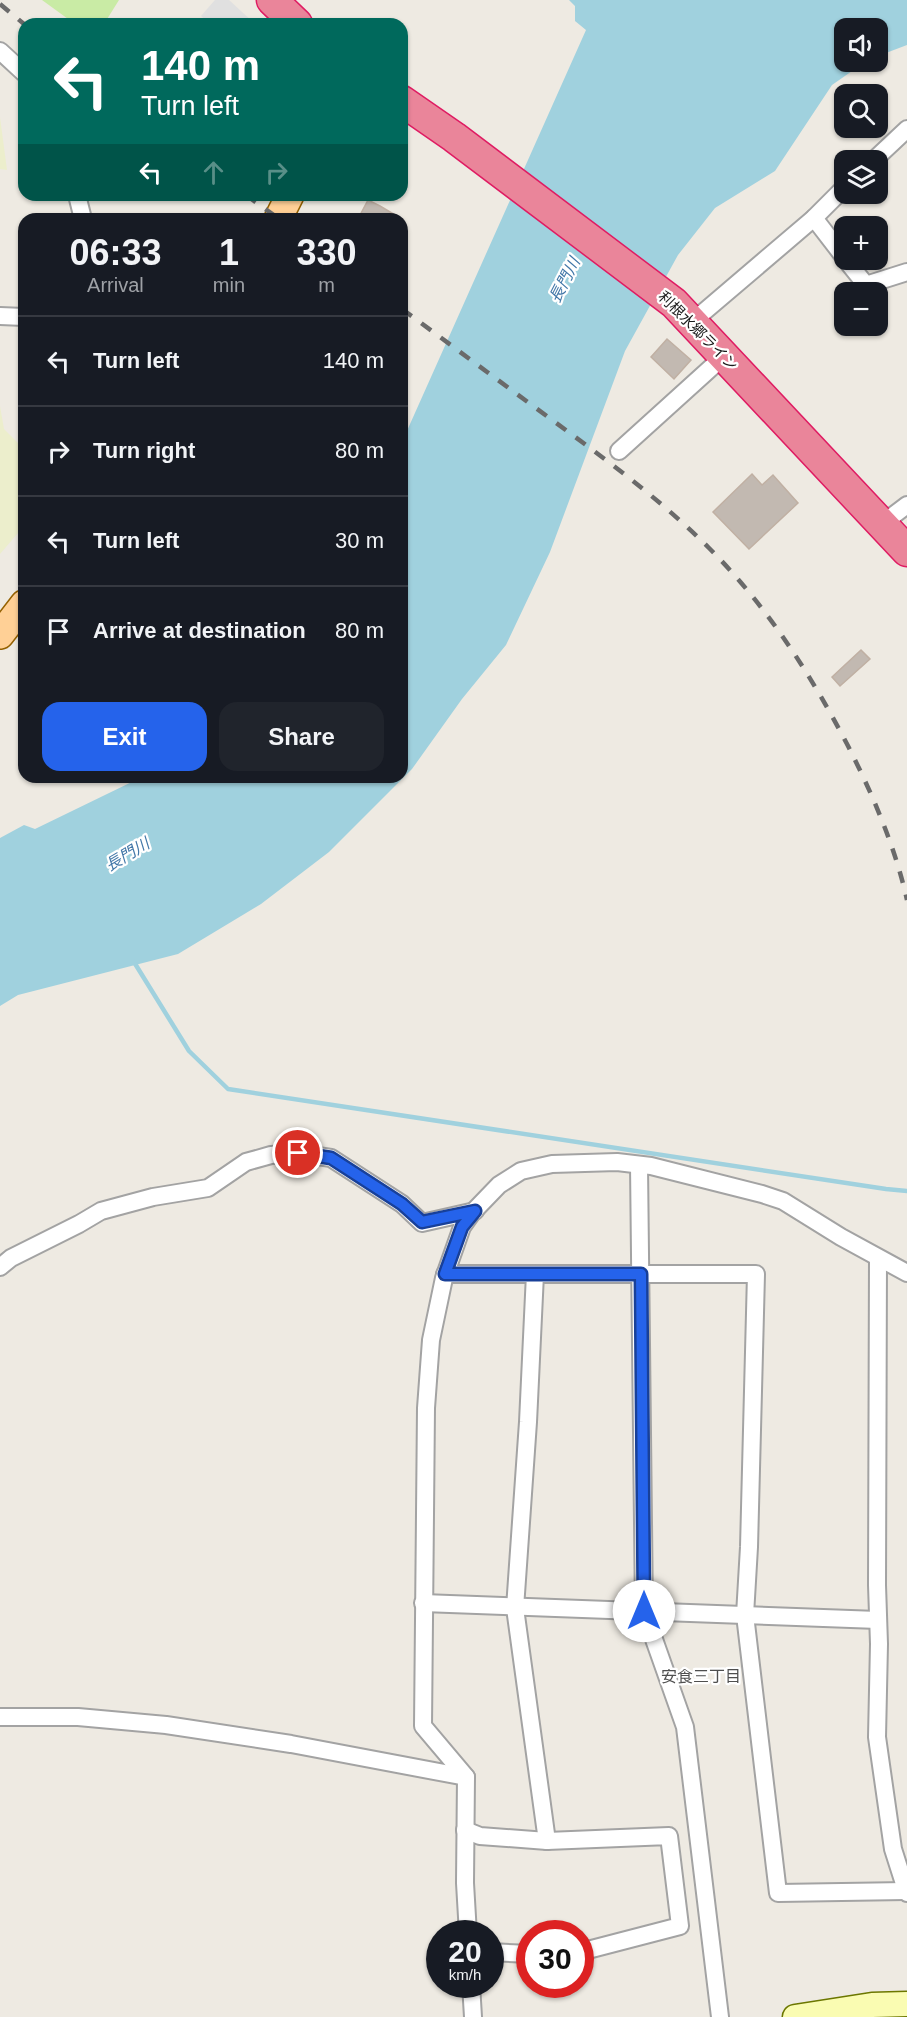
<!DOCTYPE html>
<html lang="en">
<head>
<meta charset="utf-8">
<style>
	body { margin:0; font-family:Arial,"Noto Sans JP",sans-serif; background:#20242c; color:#f1f3f6; height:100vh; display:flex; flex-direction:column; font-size:22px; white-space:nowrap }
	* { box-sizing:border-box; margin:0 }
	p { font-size:20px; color:#9ea1a6 }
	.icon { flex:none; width:33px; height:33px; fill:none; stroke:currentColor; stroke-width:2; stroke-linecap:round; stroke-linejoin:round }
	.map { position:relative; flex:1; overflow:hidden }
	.panel { position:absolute; left:18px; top:213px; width:390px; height:570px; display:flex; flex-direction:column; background:#171b24; border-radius:18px; box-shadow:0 2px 4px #0004 }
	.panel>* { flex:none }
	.top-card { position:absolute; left:18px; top:18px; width:390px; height:183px; border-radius:18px; box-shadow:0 2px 4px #0004; background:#00695c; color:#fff; overflow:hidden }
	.buttons { position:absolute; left:834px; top:18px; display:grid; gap:12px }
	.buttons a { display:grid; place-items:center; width:54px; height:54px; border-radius:12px; background:#171b24; box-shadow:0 2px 4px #0004; font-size:30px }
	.speed { position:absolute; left:426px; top:1920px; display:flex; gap:12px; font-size:30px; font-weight:700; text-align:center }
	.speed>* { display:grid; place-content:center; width:78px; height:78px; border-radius:50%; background:#171b24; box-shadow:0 2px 4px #0004; line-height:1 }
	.speed small { font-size:15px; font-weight:400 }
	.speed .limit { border:9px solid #d22; background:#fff; color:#111 }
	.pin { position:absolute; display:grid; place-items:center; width:51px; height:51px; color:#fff; margin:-26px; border:3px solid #fff; border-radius:50%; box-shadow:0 2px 6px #0007 }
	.me { position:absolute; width:66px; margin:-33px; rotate:0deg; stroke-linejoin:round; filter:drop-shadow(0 0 4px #0008) }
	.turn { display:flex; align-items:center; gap:21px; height:126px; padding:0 24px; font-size:27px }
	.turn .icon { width:78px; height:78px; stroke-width:2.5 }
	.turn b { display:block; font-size:42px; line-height:51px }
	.lanes { display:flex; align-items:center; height:57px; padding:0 24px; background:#0003; justify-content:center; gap:30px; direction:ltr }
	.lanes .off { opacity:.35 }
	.eta { display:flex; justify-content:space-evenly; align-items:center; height:102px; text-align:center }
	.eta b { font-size:36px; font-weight:700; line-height:42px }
	.action { display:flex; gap:12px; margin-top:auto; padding:12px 24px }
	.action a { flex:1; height:69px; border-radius:18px; background:#2563eb; color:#fff; font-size:24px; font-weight:700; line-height:69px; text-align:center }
	.action a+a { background:#20242c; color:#f1f3f6 }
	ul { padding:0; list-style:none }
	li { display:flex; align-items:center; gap:18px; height:90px; padding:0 24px; border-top:2px solid #363941 }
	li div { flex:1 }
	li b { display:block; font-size:22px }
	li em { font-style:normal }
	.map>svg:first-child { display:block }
	.farmland { fill:#eceecc }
	.grass { fill:#c9eba5 }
	.parking { fill:#e0e0e0 }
	.water { fill:#a0d1de }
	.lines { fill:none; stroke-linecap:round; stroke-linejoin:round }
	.stream { stroke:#a0d1de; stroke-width:4.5 }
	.building { fill:#c2b9b1; stroke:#c0b0a3; stroke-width:1.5 }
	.street-casing { stroke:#a3a3a3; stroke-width:20 }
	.secondary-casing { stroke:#6c7700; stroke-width:27 }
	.primary-casing { stroke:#956100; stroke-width:30 }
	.highway-casing { stroke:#df1c63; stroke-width:33 }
	.street { stroke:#fff; stroke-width:16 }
	.secondary { stroke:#fafcb2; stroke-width:24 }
	.primary { stroke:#ffd096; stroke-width:27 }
	.highway { stroke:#ea859a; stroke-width:30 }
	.rail { stroke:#6a6a6a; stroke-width:4.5; stroke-dasharray:12 12; stroke-linecap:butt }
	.route-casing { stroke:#184099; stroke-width:15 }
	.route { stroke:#2563eb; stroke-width:10 }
	.labels { text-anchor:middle; stroke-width:4.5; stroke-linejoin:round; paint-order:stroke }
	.street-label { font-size:15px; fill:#1c1c1c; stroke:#fff }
	.water-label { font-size:16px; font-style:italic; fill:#4277a8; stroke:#fff }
	.neighbourhood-label { font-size:16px; fill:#4f4f4f; stroke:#fff }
</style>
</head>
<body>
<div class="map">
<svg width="907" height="2017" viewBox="0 0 907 2017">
	<rect width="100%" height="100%" fill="#eeeae2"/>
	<g class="farmland">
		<path d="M 0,117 L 7,170 L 0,169 Z"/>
		<path d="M 0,406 L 4,429 L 24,449 L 24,526 L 0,554 Z"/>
	</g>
	<path class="grass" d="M 42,0 L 119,0 L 104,24 L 75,24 Z"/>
	<path class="parking" d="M 215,0 L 229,0 L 255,24 L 211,24 L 201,16 Z"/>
	<path class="water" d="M 569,0 L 907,0 L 907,45 L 878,56 L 878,28 L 844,28 L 844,62 L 865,62 L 832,85 L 775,171 L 715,208 L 678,255 L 625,351 L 550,552 L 506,645 L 462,699 L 412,769 L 329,852 L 261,904 L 178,954 L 18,995 L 0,1006 L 0,838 L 24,825 L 35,829 L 142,777 L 402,777 L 402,442 L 586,30 L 575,21 L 575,6 Z"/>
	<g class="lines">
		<path class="stream" d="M 134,962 L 189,1051 L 228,1089 L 886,1189 L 907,1191"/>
	</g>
	<g class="building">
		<path d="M 368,200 L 380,206 L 402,219 L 358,219 Z"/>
		<path d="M 667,339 L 691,360 L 674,379 L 651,357 Z"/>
		<path d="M 752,474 L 762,485 L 773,475 L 798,503 L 749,549 L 713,512 Z"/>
		<path d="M 861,650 L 870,659 L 840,686 L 832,677 Z"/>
	</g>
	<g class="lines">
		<defs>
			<g id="street">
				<path d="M 0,51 L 24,73"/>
				<path d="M 874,160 L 907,129"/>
				<path d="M 77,195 L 83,219"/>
				<path d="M 814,218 L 844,257"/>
				<path d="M 846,260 L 866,285 L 907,272"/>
				<path d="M 0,316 L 24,317"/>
				<path d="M 692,322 L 814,218 L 844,188"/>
				<path d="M 619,451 L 724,356"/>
				<path d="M 882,524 L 907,505"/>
				<path d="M 639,1165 L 644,1611 L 685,1727 L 720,2017"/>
				<path d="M 878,1258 L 877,1585 L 879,1644 L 877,1737 L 893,1849 L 907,1893"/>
				<path d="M 0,1267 L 11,1258 L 79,1224 L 101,1211 L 153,1197 L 208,1188 L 246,1162 L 271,1155 L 298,1153 L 331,1158 L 402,1204 L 422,1223 L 475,1211"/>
				<path d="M 445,1274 L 756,1274 L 749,1547 L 745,1615 L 778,1893 L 906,1891"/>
				<path d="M 535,1274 L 528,1422 L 515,1608 L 547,1841"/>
				<path d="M 423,1603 L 878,1620"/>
				<path d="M 0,1717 L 78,1717 L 166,1725 L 291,1744 L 466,1777"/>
				<path d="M 465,1830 L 480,1836 L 547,1841 L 669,1836 L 680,1926 L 580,1952"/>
				<path d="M 468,1934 L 465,1883 L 466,1777 L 423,1726 L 426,1408 L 431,1340 L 444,1278 L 462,1227 L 472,1213 L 499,1185 L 521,1171 L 552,1164 L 617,1162 L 651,1166 L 762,1194 L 783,1201 L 841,1237 L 907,1273"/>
				<path d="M 490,1952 L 530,1954"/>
				<path d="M 471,1984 L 473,2017"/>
			</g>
			<path id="secondary" d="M 795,2017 L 872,2005 L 907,2004"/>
			<g id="primary">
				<path d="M 278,219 L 290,195"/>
				<path d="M 0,635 L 24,604"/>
			</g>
			<g id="highway">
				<path d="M 272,0 L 297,24"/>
				<path d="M 402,101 L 454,137 L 674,303 L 907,551"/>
			</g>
		</defs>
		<use href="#street" class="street-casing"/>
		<use href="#secondary" class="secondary-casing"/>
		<use href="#primary" class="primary-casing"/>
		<use href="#highway" class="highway-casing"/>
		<use href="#street" class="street"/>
		<use href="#secondary" class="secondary"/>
		<use href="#primary" class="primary"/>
		<use href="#highway" class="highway"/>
		<g class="rail">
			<path d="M 0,4 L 24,24"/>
			<path d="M 246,195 L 279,219"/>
			<path d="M 402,309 C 451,345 499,381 548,417 C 604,458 660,499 709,548 C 766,605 810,673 847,744 C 872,793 895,846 907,900"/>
		</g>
	</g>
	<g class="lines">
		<defs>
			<path id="route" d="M 298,1153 L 331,1158 L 402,1204 L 422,1222 L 475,1211 L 462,1227 L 445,1274 L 641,1274 L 644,1611"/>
		</defs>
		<use href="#route" class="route-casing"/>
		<use href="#route" class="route"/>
	</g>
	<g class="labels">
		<g class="street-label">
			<text transform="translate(698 331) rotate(45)" y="5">利根水郷ライン</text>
		</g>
		<g class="water-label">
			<text transform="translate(564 280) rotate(-63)" y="6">長門川</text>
			<text transform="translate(127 854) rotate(-31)" y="6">長門川</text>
		</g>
		<g class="neighbourhood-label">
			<text x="701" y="1682">安食三丁目</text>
		</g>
	</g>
</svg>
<div class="buttons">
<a><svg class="icon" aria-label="sound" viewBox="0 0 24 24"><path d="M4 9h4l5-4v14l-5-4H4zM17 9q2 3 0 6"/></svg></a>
<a><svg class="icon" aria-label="search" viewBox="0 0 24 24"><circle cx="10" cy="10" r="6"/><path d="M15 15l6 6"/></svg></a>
<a><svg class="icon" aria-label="layers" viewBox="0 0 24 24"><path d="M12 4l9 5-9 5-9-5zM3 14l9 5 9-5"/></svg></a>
<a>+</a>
<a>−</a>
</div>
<div class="speed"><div>20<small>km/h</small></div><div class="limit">30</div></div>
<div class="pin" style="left:298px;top:1153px;background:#d93025"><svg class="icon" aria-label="arrive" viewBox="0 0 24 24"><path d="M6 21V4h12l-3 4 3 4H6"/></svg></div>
<svg class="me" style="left:644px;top:1611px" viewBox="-20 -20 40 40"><circle r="19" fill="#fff"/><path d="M0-13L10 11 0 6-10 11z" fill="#2563eb"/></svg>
<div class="top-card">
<div class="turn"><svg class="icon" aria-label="left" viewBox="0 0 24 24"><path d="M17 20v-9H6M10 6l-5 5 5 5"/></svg><div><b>140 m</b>Turn left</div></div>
<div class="lanes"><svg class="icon" aria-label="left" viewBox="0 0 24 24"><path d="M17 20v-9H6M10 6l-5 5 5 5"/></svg><svg class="icon off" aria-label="ahead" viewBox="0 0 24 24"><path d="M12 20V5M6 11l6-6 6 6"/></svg><svg class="icon off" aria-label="right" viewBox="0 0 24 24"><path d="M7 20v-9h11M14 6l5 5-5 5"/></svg></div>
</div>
<section class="panel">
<div class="eta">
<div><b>06:33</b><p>Arrival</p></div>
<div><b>1</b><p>min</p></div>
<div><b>330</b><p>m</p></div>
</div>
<ul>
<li><svg class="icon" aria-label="left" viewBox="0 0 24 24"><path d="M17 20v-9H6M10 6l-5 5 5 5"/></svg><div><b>Turn left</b></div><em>140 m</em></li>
<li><svg class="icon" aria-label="right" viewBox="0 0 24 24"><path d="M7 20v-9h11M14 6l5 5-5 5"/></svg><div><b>Turn right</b></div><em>80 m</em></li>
<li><svg class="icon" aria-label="left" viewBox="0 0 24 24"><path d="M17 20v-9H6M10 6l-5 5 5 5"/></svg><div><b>Turn left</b></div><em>30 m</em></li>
<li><svg class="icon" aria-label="arrive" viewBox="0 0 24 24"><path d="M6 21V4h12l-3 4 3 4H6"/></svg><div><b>Arrive at destination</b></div><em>80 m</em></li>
</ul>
<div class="action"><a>Exit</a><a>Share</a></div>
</section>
</div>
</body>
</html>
